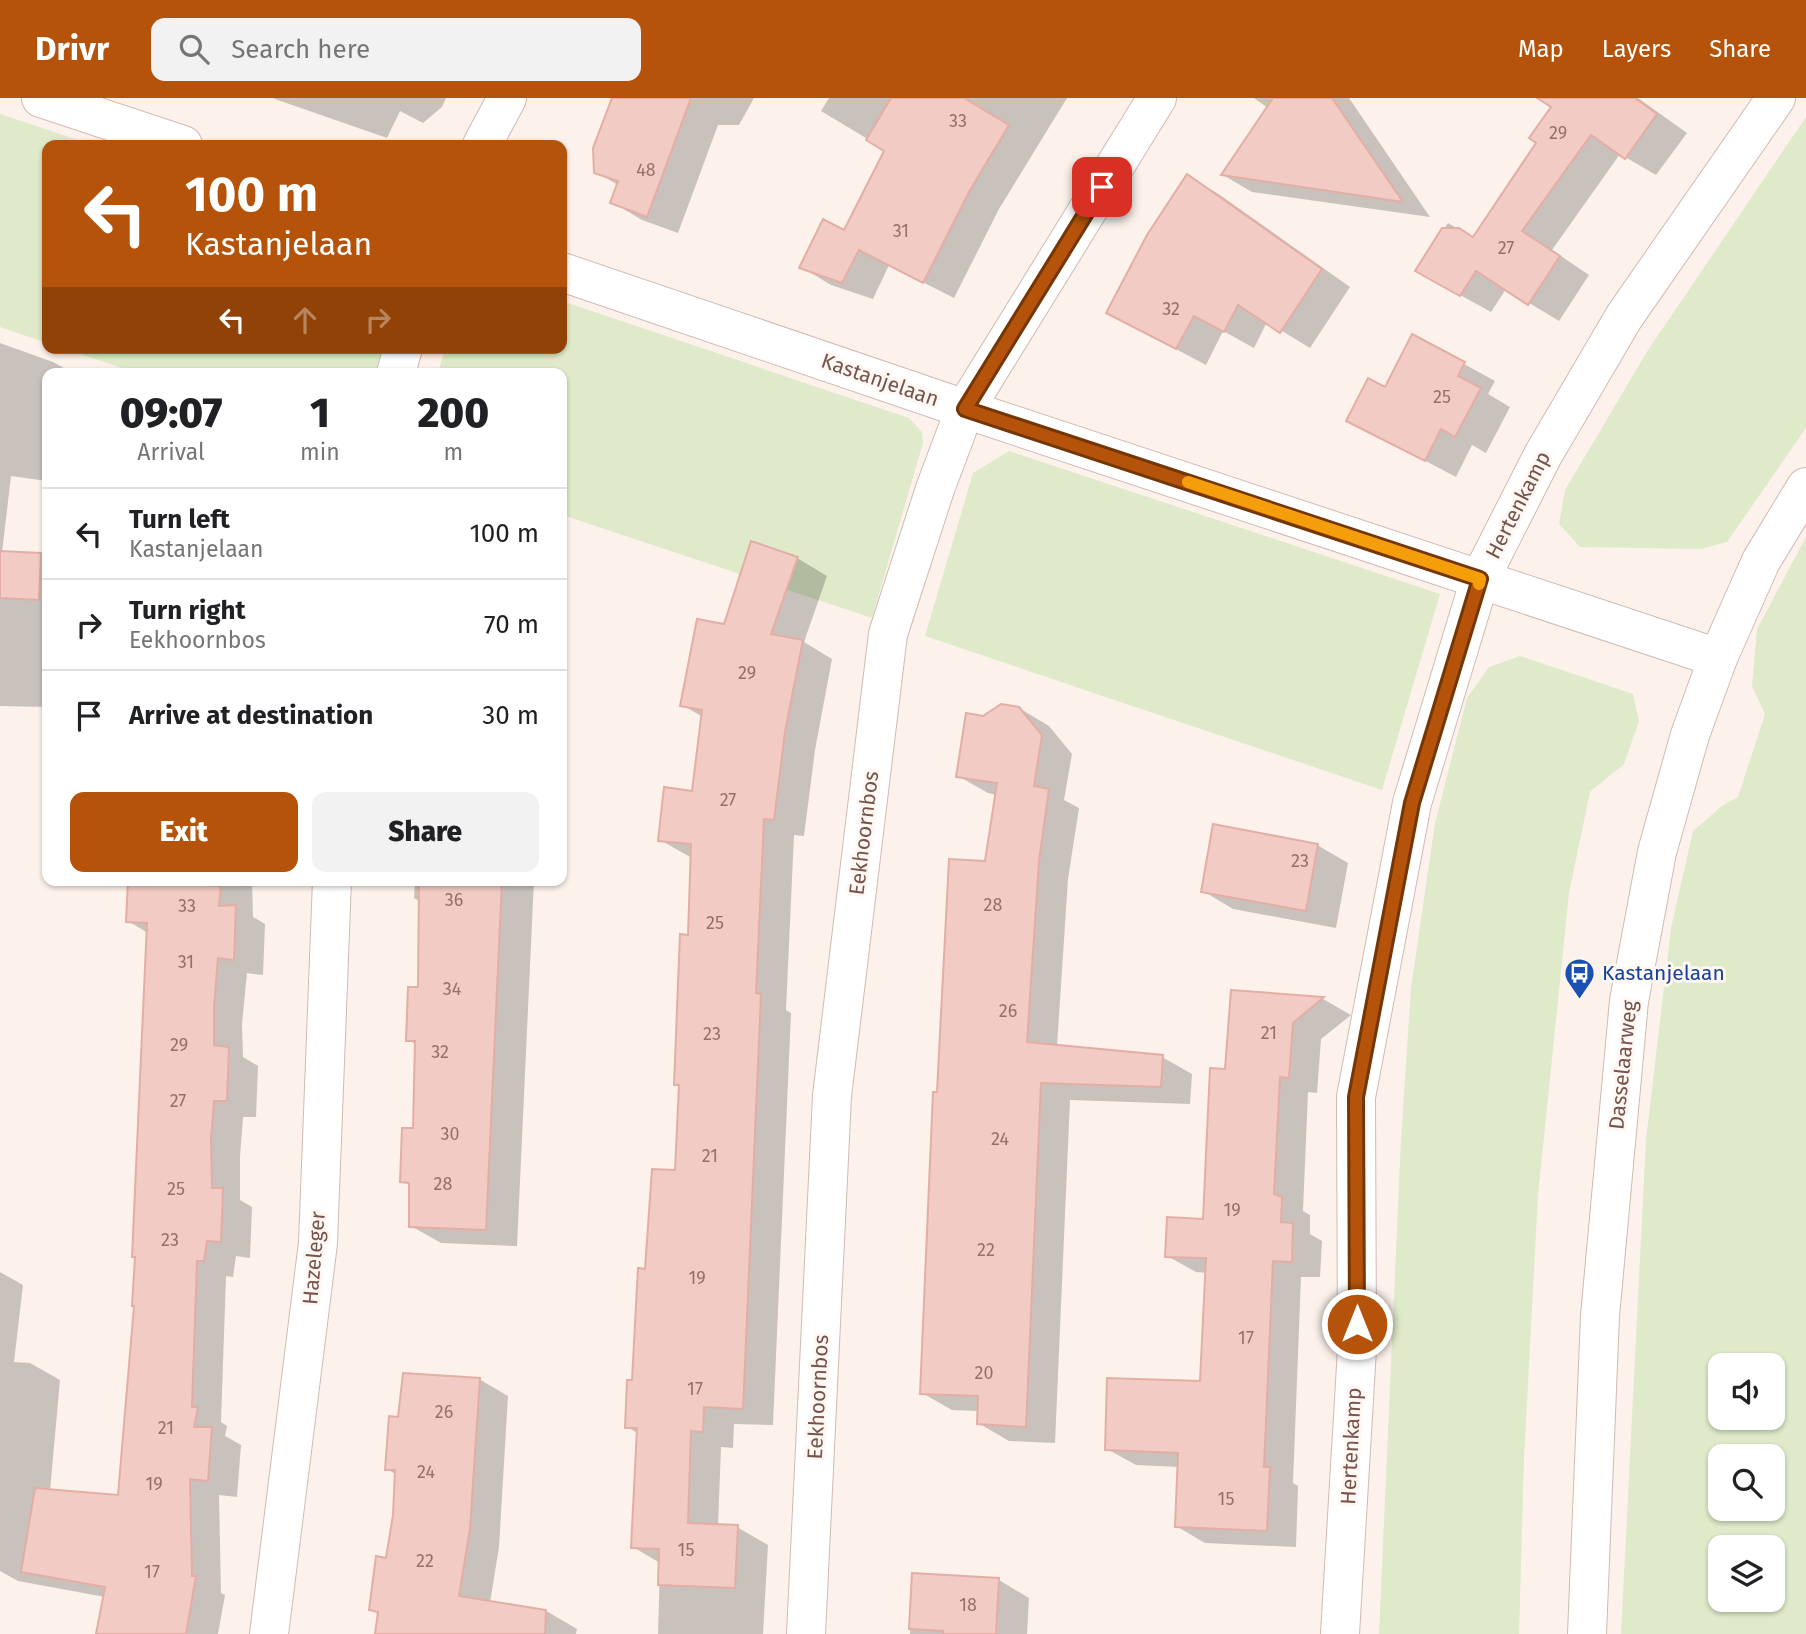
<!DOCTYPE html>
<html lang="en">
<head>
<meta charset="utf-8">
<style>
	body { margin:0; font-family:"Fira Sans",sans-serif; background:#f2f2f2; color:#202124; height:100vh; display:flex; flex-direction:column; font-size:26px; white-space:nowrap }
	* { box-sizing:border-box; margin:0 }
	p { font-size:23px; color:#757577 }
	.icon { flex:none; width:38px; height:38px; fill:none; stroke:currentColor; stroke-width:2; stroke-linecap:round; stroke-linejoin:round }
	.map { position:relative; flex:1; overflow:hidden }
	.drawer { position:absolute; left:42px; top:270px; width:525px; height:518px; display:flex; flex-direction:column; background:#fff; border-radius:14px; box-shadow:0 2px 5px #0004 }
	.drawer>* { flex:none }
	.guide { position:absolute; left:42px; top:42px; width:525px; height:214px; border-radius:14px; box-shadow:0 2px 5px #0004; background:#b45309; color:#fff; overflow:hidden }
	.controls { position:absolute; left:1708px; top:1255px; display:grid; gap:14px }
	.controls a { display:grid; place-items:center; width:77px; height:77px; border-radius:14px; background:#fff; box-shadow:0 2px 5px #0004; font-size:35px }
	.pin { position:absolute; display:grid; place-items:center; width:60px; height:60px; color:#fff; margin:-30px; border-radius:14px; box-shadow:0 4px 10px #0006 }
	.me { position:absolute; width:77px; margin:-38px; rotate:0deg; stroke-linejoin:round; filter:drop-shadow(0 0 5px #0008) }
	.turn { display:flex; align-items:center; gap:24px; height:147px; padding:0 28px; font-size:32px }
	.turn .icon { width:91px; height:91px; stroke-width:2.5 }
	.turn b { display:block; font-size:49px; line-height:60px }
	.lanes { display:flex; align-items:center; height:66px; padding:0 28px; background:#0003; justify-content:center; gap:35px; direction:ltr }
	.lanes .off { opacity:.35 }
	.eta { display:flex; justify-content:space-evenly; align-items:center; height:119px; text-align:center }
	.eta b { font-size:42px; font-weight:800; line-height:49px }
	.primary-button { display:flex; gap:14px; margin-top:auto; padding:14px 28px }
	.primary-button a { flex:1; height:80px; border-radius:14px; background:#b45309; color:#fff; font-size:28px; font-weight:800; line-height:80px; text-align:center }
	.primary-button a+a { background:#f2f2f2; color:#202124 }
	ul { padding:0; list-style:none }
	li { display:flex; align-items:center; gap:21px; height:91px; padding:0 28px; border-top:2px solid #e0e0e0 }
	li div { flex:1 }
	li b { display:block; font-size:26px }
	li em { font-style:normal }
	header { display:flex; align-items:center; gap:42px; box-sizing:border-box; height:98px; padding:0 35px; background:#b45309; color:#fff }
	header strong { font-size:33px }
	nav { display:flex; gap:38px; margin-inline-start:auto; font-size:24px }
	.search { width:490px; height:63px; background:#f2f2f2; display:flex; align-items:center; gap:18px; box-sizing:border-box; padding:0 24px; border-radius:14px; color:#757577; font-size:26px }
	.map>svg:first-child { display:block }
	.green { fill:#deeac9; fill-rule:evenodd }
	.shadow { fill:#0003 }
	.building { fill:#f1cbc4; stroke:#e3aea5; stroke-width:2 }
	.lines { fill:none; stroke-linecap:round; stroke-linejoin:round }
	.minor-casing { stroke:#d1bab3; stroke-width:40 }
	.tertiary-casing { stroke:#d1bab3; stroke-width:40 }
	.minor { stroke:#fff; stroke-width:38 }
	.tertiary { stroke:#fff; stroke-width:38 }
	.route-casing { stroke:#753606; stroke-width:18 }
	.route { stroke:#b45309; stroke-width:12 }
	.slow { stroke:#f59e0b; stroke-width:12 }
	.labels { text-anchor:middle; stroke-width:6; stroke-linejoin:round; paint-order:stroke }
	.number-label { font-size:18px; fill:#96716c }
	.street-label { font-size:21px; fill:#77534e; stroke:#fef7f2 }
	.transit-label { font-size:21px; fill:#164399; stroke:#fef7f2; text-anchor:start }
</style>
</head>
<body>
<header>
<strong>Drivr</strong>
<div class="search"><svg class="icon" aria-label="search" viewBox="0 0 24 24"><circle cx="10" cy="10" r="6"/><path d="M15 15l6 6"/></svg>Search here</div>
<nav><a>Map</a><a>Layers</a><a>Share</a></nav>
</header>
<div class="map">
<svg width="1806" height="1536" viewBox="0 0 1806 1536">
	<rect width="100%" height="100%" fill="#fcf2eb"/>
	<g class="green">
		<path d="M 0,16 L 93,47 L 47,47 L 47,245 L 0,229 Z"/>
		<path d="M 1806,19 L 1806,330 L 1727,444 L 1701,451 L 1580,449 L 1559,426 L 1565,392 L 1648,252 Z"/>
		<path d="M 562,203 L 909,320 L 922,334 L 923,345 L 872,520 L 562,417 L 562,275 L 438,275 L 445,250 L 562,250 Z"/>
		<path d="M 63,250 L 382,250 L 375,275 L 137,275 Z"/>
		<path d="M 1009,353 L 1440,496 L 1382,692 L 925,538 L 973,375 Z"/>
		<path d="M 1806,439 L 1806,1536 L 1621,1536 L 1646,1042 L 1671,830 L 1693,733 L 1723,707 L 1738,699 L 1765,616 L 1752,588 L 1757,531 ZM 1720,1267 L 1773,1267 L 1773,1320 L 1720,1320 ZM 1720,1358 L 1773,1358 L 1773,1410 L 1720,1410 ZM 1720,1449 L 1773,1449 L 1773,1502 L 1720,1502 Z"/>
		<path d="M 1520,558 L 1633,596 L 1639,623 L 1624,666 L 1590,694 L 1569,795 L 1538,1097 L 1524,1361 L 1519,1536 L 1379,1536 L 1401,1041 L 1411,890 L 1435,725 L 1467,600 L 1489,569 Z"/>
	</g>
	<g class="shadow">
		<path d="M 272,0 L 446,0 L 442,9 L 423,25 L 400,13 L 387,40 Z"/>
		<path d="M 616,0 L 754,0 L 739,27 L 718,27 L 678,135 L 642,122 L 612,104 L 618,87 L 596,74 Z"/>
		<path d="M 829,0 L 1067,0 L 999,111 L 954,200 L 889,167 L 873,201 L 831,187 L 801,169 L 845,134 L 886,52 L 821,13 Z"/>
		<path d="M 1254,0 L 1349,0 L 1430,119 L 1252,94 L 1223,77 L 1268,10 Z"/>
		<path d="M 1560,0 L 1638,0 L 1687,35 L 1656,77 L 1620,56 L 1552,152 L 1589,177 L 1559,223 L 1506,191 L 1491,214 L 1417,173 L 1448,125 L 1474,140 L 1538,45 Z"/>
		<path d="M 1188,78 L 1217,95 L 1350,189 L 1310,250 L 1267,224 L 1254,250 L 1223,233 L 1206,267 L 1138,231 Z"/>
		<path d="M 1413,238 L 1495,283 L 1488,296 L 1510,309 L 1486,355 L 1472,347 L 1456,379 L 1348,322 L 1386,292 Z"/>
		<path d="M 0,245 L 53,264 L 73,275 L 47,275 L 47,383 L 11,378 L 2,455 L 40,457 L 47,461 L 47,609 L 0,608 Z"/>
		<path d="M 797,460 L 827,478 L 804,544 L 832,561 L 815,652 L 804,738 L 794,737 L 786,912 L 791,915 L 773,1327 L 734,1326 L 733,1350 L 721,1349 L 718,1428 L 737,1429 L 768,1447 L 763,1536 L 658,1536 L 660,1465 L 633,1449 L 639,1336 L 627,1329 L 633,1284 L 677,1074 L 681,989 L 675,986 L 689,839 L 692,760 L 660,742 L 694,695 L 703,619 L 682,607 L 725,528 Z"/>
		<path d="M 562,487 L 567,490 L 562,507 Z"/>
		<path d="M 1019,610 L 1049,628 L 1072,656 L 1064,702 L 1079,710 L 1068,781 L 1057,948 L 1162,959 L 1192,976 L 1190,1006 L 1070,1002 L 1055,1345 L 1009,1343 L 978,1325 L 979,1313 L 952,1312 L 922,1295 L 939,996 L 987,764 L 997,697 L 988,695 L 958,678 L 983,620 Z"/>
		<path d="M 1317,747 L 1348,765 L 1336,830 L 1233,811 L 1203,793 Z"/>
		<path d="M 130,782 L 252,782 L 253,819 L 265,826 L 263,877 L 247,875 L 242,926 L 243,959 L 258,968 L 256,1019 L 243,1019 L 240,1059 L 240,1102 L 252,1109 L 250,1160 L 236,1158 L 233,1179 L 226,1178 L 221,1324 L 227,1328 L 225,1338 L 241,1347 L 237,1399 L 219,1397 L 221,1495 L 225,1497 L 218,1536 L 98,1536 L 105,1499 L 18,1483 L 0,1473 L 0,1174 L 23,1187 L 14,1264 L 30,1265 L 60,1282 L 50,1393 L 120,1399 L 136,1209 L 148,835 L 128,823 Z"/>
		<path d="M 415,782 L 534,782 L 517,1148 L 441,1145 L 411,1128 L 411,1088 L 402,1083 L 414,1032 L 417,947 L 408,942 L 420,891 L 421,804 L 414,800 Z"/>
		<path d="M 1232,894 L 1323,901 L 1351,917 L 1321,941 L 1317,995 L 1308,994 L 1303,1113 L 1310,1117 L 1310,1136 L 1322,1143 L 1320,1179 L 1301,1179 L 1293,1385 L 1298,1388 L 1296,1449 L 1205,1445 L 1176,1428 L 1179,1369 L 1136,1367 L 1107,1351 L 1202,1285 L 1207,1175 L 1196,1174 L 1167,1158 L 1204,1123 L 1226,973 Z"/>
		<path d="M 479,1281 L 508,1298 L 499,1449 L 490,1505 L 548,1514 L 577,1531 L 576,1536 L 377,1536 L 380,1517 L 371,1512 L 387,1462 L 394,1417 L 397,1377 L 387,1371 L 400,1321 Z"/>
		<path d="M 913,1477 L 999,1482 L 1029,1500 L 1027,1536 L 910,1536 Z"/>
	</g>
	<g class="building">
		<path d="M 612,0 L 691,0 L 647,119 L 610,105 L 618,83 L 594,75 L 593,50 Z"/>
		<path d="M 891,0 L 964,0 L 1009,27 L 969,94 L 923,185 L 859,152 L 842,185 L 799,170 L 823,121 L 844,132 L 884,53 L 866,42 Z"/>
		<path d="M 1273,0 L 1332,0 L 1403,104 L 1221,77 Z"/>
		<path d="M 1537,0 L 1635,0 L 1657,16 L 1625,61 L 1591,37 L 1522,133 L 1560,158 L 1528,207 L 1476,173 L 1460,198 L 1415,173 L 1442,130 L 1459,130 L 1473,139 L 1536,45 L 1529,40 L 1551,9 Z"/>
		<path d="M 1187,76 L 1322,171 L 1280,235 L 1238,207 L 1224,234 L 1194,218 L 1176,251 L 1106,215 L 1147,137 Z"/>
		<path d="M 1412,236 L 1465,264 L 1458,278 L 1481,290 L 1455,339 L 1441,331 L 1425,363 L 1346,323 L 1368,280 L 1385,289 Z"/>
		<path d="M 751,443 L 798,459 L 771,536 L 803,542 L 785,634 L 774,722 L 764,721 L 756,895 L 761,896 L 743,1311 L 704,1309 L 703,1334 L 691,1333 L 688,1425 L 738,1427 L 735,1490 L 658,1487 L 659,1451 L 631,1450 L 637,1330 L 625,1330 L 627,1282 L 632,1282 L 638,1170 L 645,1171 L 652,1071 L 675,1072 L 679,987 L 674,987 L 680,836 L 688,837 L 691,746 L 658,743 L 664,689 L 692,693 L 702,612 L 680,608 L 697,521 L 724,526 Z"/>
		<path d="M 0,453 L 41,455 L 39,502 L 0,500 Z"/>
		<path d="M 1001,606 L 1019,609 L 1042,637 L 1034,688 L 1049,691 L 1039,763 L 1027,944 L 1163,957 L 1161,989 L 1041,985 L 1026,1329 L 977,1326 L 978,1298 L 920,1296 L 933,994 L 937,994 L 949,761 L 985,763 L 997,685 L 956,679 L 966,615 L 983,618 Z"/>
		<path d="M 1213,726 L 1318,746 L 1306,813 L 1201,794 Z"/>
		<path d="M 128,782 L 202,782 L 202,787 L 221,788 L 219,808 L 236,807 L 234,862 L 218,860 L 214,909 L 214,947 L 229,949 L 227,1003 L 214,1003 L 211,1042 L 212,1090 L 223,1090 L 221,1144 L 207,1143 L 204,1163 L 197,1163 L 192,1309 L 198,1309 L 194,1329 L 212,1329 L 208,1383 L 190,1381 L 192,1478 L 196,1478 L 186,1536 L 96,1536 L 105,1489 L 21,1474 L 35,1390 L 118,1397 L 134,1208 L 132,1208 L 135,1159 L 132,1159 L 147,825 L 126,824 Z"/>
		<path d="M 419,782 L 502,782 L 486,1132 L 409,1129 L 409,1085 L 400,1084 L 402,1030 L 413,1030 L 415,943 L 406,943 L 408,889 L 418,889 Z"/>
		<path d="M 1231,892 L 1324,899 L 1293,925 L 1289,980 L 1280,979 L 1274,1096 L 1282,1099 L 1281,1124 L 1293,1125 L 1292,1164 L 1273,1163 L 1264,1369 L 1270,1369 L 1267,1433 L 1175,1429 L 1178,1355 L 1105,1352 L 1107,1280 L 1200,1283 L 1206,1160 L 1165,1159 L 1167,1119 L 1203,1121 L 1210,970 L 1225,971 Z"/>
		<path d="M 403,1275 L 480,1280 L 470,1431 L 459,1498 L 546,1512 L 545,1536 L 375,1536 L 378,1514 L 369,1512 L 376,1458 L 386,1460 L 393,1417 L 395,1372 L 385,1372 L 389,1318 L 398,1319 Z"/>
		<path d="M 912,1475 L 999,1480 L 996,1536 L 943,1536 L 943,1533 L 909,1531 Z"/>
	</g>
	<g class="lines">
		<defs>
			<g id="minor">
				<path d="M 41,0 L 183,47"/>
				<path d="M 482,47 L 507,0"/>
				<path d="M 562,174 L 965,311 L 1718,560"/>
				<path d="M 396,275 L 403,250"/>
				<path d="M 269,1536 L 318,1145 L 332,782"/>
				<path d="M 806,1536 L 832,998 L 888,536 L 935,391 L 965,311 L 1157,0"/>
				<path d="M 1340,1536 L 1357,1251 L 1356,999 L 1412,705 L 1480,481 L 1543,357 L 1624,219 L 1776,0"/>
			</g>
			<path id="tertiary" d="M 1587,1536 L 1600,1218 L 1629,903 L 1657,754 L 1690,637 L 1718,560 L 1761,463 L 1806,389"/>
		</defs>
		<use href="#minor" class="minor-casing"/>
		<use href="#tertiary" class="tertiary-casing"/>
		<use href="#minor" class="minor"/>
		<use href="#tertiary" class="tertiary"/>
	</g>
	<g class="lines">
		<defs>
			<path id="route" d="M 1102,89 L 965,311 L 1480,481 L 1412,705 L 1356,999 L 1357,1226"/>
		</defs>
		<use href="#route" class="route-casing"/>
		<use href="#route" class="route"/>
		<path class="slow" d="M 1188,384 L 1480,481 L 1479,486"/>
	</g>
	<defs>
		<symbol id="bus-pin" viewBox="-11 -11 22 30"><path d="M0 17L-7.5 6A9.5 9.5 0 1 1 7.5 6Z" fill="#1a4fb4" stroke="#fef7f2"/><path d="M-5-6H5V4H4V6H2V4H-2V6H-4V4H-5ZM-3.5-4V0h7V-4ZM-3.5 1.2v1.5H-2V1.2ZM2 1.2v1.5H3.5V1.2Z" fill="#fff"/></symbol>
	</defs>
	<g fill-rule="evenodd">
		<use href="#bus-pin" x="1562" y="858" width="35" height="47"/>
	</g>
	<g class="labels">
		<g class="number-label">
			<text x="958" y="29">33</text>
			<text x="1558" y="41">29</text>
			<text x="646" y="78">48</text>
			<text x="901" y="139">31</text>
			<text x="1506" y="156">27</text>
			<text x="1171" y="217">32</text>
			<text x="1442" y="305">25</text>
			<text x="747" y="581">29</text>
			<text x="728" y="708">27</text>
			<text x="1300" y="769">23</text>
			<text x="454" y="808">36</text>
			<text x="993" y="813">28</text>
			<text x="187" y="814">33</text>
			<text x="715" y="831">25</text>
			<text x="186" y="870">31</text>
			<text x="452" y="897">34</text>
			<text x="1008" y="919">26</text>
			<text x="1269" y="941">21</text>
			<text x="712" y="942">23</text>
			<text x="179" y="953">29</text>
			<text x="440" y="960">32</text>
			<text x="178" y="1009">27</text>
			<text x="450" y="1042">30</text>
			<text x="1000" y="1047">24</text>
			<text x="710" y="1064">21</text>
			<text x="443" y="1092">28</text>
			<text x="176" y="1097">25</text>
			<text x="1232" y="1118">19</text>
			<text x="170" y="1148">23</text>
			<text x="986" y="1158">22</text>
			<text x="697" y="1186">19</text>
			<text x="1246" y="1246">17</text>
			<text x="984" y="1281">20</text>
			<text x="695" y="1297">17</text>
			<text x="444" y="1320">26</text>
			<text x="166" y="1336">21</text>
			<text x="426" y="1380">24</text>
			<text x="154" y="1392">19</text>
			<text x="1226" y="1407">15</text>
			<text x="686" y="1458">15</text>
			<text x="425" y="1469">22</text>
			<text x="152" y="1480">17</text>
			<text x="968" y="1513">18</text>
		</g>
		<g class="street-label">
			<text transform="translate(880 282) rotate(19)" y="7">Kastanjelaan</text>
			<text transform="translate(1518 407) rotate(-63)" y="7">Hertenkamp</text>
			<text transform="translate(864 735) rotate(-83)" y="7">Eekhoornbos</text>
			<text transform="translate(1623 967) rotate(-84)" y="7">Dasselaarweg</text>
			<text transform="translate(314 1160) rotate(-85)" y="7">Hazeleger</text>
			<text transform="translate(818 1299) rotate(-87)" y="7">Eekhoornbos</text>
			<text transform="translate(1351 1348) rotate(-87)" y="7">Hertenkamp</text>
		</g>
		<g class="transit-label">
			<text x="1602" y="882">Kastanjelaan</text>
		</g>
	</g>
</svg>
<div class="controls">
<a><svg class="icon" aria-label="sound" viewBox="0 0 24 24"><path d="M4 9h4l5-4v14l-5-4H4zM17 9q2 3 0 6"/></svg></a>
<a><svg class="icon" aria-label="search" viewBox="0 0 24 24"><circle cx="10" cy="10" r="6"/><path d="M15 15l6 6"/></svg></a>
<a><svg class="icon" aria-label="layers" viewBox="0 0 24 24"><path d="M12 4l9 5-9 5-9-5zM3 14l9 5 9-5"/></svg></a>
</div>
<div class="pin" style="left:1102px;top:89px;background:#d93025"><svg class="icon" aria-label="arrive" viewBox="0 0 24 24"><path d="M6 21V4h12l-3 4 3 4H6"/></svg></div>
<svg class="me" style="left:1357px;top:1226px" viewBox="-20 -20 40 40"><circle r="17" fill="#b45309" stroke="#fff" stroke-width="3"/><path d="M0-11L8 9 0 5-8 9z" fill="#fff"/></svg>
<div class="guide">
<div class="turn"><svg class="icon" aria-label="left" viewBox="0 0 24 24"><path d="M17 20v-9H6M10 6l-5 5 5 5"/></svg><div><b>100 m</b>Kastanjelaan</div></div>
<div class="lanes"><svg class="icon" aria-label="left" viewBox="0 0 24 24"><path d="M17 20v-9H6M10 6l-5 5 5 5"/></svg><svg class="icon off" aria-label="ahead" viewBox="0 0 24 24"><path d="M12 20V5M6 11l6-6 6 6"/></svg><svg class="icon off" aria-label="right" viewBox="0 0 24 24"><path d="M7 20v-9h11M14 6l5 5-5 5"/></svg></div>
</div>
<section class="drawer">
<div class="eta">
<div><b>09:07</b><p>Arrival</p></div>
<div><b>1</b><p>min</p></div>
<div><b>200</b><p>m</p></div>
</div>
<ul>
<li><svg class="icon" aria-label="left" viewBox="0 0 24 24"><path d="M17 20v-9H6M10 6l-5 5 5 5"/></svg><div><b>Turn left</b><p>Kastanjelaan</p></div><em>100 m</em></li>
<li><svg class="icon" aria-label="right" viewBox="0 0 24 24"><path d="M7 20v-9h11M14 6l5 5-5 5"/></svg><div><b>Turn right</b><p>Eekhoornbos</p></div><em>70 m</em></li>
<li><svg class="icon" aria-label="arrive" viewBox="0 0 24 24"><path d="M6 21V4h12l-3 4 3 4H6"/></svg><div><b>Arrive at destination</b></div><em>30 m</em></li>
</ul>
<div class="primary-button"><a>Exit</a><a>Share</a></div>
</section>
</div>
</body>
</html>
